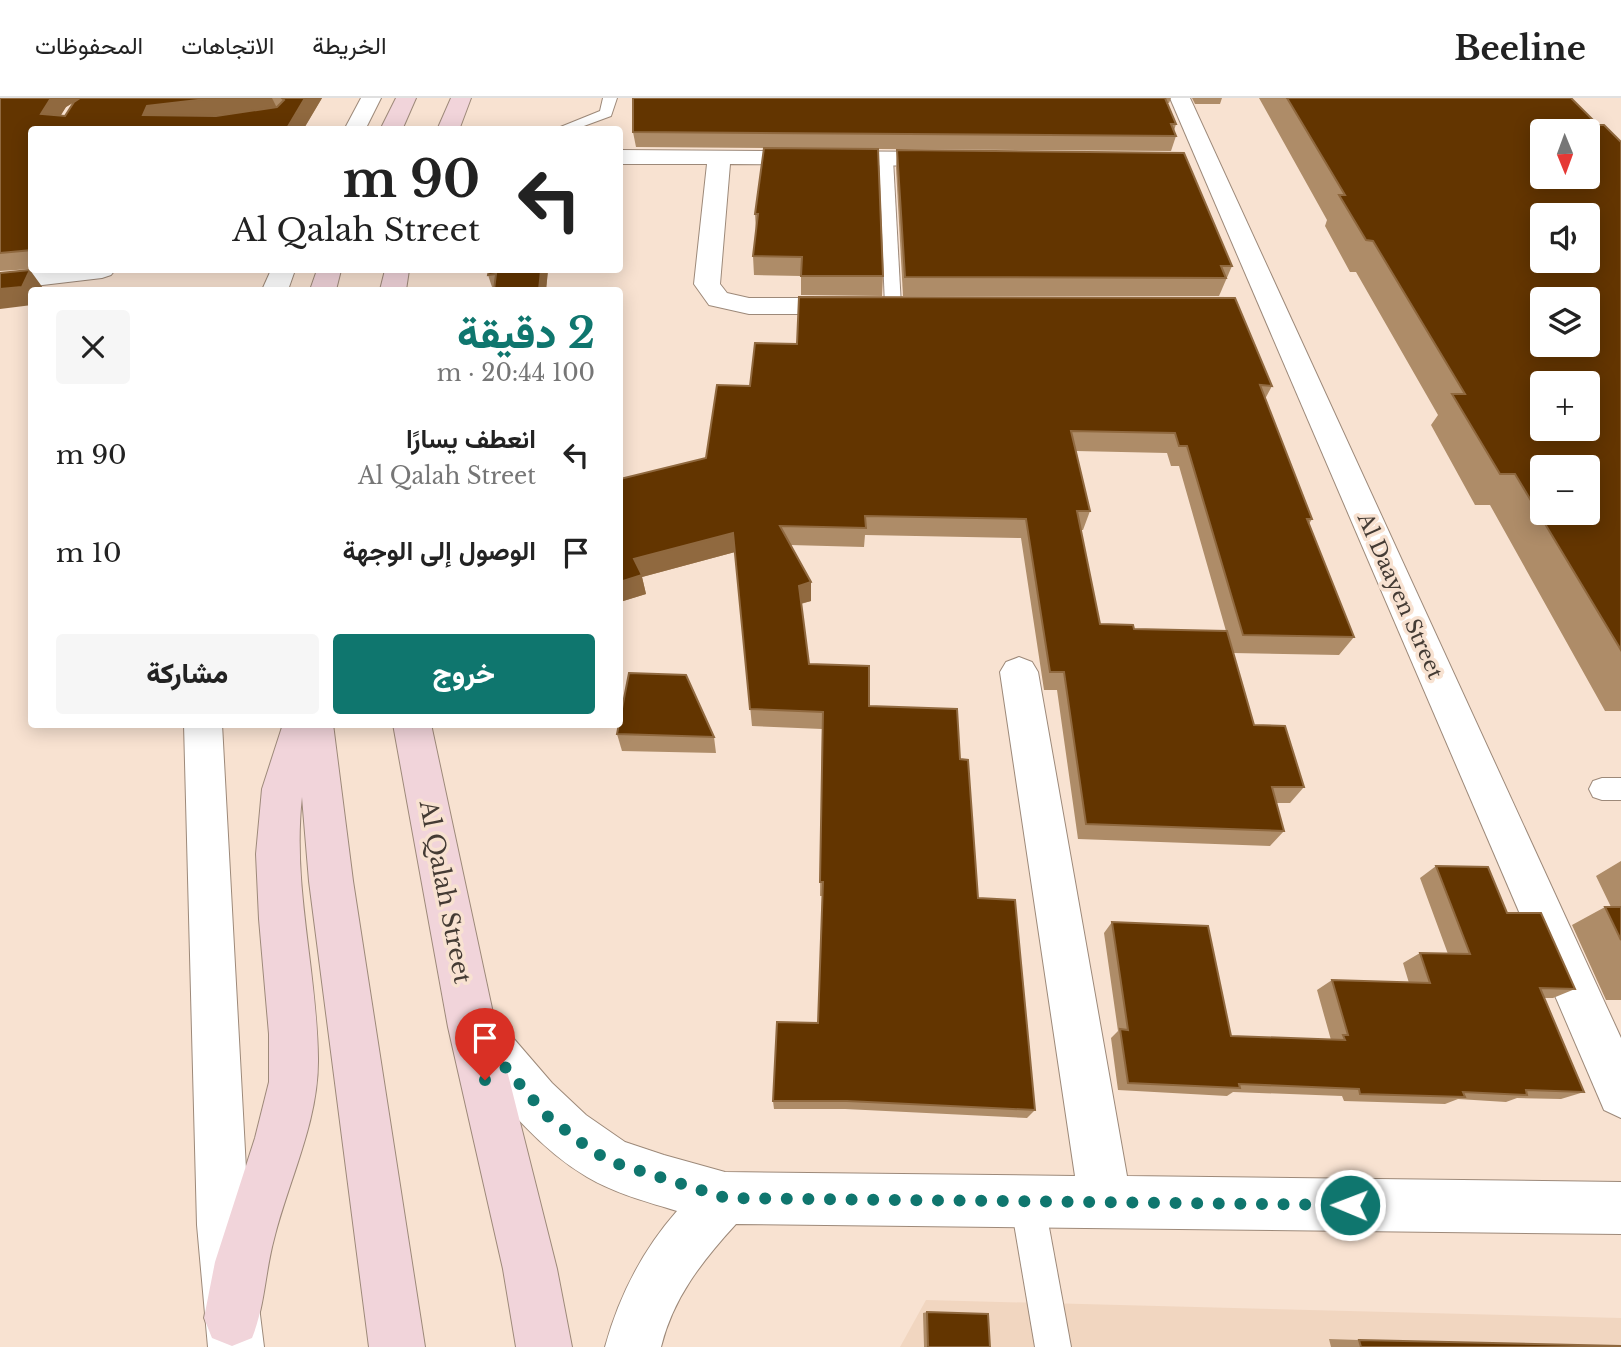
<!DOCTYPE html>
<html lang="ar">
<head>
<meta charset="utf-8">
<style>
	body { margin:0; font-family:"Libre Baskerville",Vazirmatn,serif; background:#f6f6f6; color:#222; direction:rtl; height:100vh; display:flex; flex-direction:column; font-size:26px; white-space:nowrap }
	* { box-sizing:border-box; margin:0 }
	p { font-size:23px; color:#767676 }
	.icon { flex:none; width:38px; height:38px; fill:none; stroke:currentColor; stroke-width:2; stroke-linecap:round; stroke-linejoin:round }
	.map { position:relative; flex:1; overflow:hidden; direction:ltr }
	.panel { position:absolute; left:28px; top:189px; width:595px; height:441px; display:flex; flex-direction:column; background:#fff; border-radius:7px; box-shadow:0 4px 18px #0003; direction:rtl }
	.panel>* { flex:none }
	.guide { position:absolute; left:28px; top:28px; width:595px; height:147px; border-radius:7px; box-shadow:0 4px 18px #0003; direction:rtl; background:#fff; color:#222; overflow:hidden }
	.needle { width:46px; rotate:179deg }
	.buttons { position:absolute; left:1530px; top:21px; display:grid; gap:14px }
	.buttons a { display:grid; place-items:center; width:70px; height:70px; border-radius:7px; background:#fff; box-shadow:0 4px 18px #0003; font-size:35px }
	.pin { position:absolute; display:grid; place-items:center; width:60px; height:60px; color:#fff; margin:-72px -30px; border-radius:50% 50% 50% 0; rotate:-45deg; box-shadow:0 0 7px #0007 }
	.pin .icon { rotate:45deg }
	.me { position:absolute; width:77px; margin:-38px; rotate:271deg; stroke-linejoin:round; filter:drop-shadow(0 0 5px #0008) }
	.turn { display:flex; align-items:center; gap:24px; height:147px; padding:0 28px; font-size:32px }
	.turn .icon { width:91px; height:91px; stroke-width:2.5 }
	.turn b { display:block; font-size:49px; line-height:60px }
	.round { display:grid; place-items:center; flex:none; width:74px; height:74px; border-radius:7px; background:#f6f6f6 }
	.summary { display:flex; align-items:center; justify-content:space-between; height:119px; padding:0 28px }
	h1 { font-size:42px; font-weight:800; line-height:52px; color:#0f766e }
	.primary-button { display:flex; gap:14px; margin-top:auto; padding:14px 28px }
	.primary-button a { flex:1; height:80px; border-radius:7px; background:#0f766e; color:#fff; font-size:28px; font-weight:800; line-height:80px; text-align:center }
	.primary-button a+a { background:#f6f6f6; color:#222 }
	ul { padding:0; list-style:none }
	li { display:flex; align-items:center; gap:21px; height:98px; padding:0 28px }
	li div { flex:1 }
	li b { display:block; font-size:26px }
	li em { font-style:normal }
	header { display:flex; align-items:center; gap:42px; box-sizing:border-box; height:98px; padding:0 35px; background:#fff; border-bottom:2px solid #e0e0e0 }
	header strong { font-size:33px }
	nav { display:flex; gap:38px; margin-inline-start:auto; font-size:24px }
	.map>svg:first-child { display:block }
	.built { fill:#f1d6c0 }
	.lines { fill:none; stroke-linecap:round; stroke-linejoin:round }
	.lane-casing { stroke:#9d8979; stroke-width:2 }
	.street-casing { stroke:#9d8979; stroke-width:2 }
	.secondary-casing { stroke:#9d8979; stroke-width:2 }
	.lane { fill:#fff; fill-rule:evenodd }
	.street { fill:#fff; fill-rule:evenodd }
	.secondary { fill:#f1d4da; fill-rule:evenodd }
	.wall { fill:#ae8c68; fill-rule:evenodd }
	.shaded-wall { fill:#90693f }
	.building { fill:#633500; stroke:#90693f; stroke-width:2; fill-rule:evenodd }
	.route { stroke:#0f766e; stroke-width:12; stroke-dasharray:0 21.6 }
	.labels { text-anchor:middle; stroke-width:7; stroke-linejoin:round; paint-order:stroke }
	.street-label { font-size:21px; fill:#443b34; stroke:#f8e2d1 }
	.near-street-label { font-size:24px; fill:#443b34; stroke:#f8e2d1 }
</style>
</head>
<body>
<header>
<strong>Beeline</strong>
<nav><a>الخريطة</a><a>الاتجاهات</a><a>المحفوظات</a></nav>
</header>
<div class="map">
<svg width="1621" height="1249" viewBox="0 0 1621 1249">
	<rect width="100%" height="100%" fill="#f8e2d1"/>
	<path class="built" d="M 926,1202 L 1621,1220 L 1621,1249 L 900,1249 Z"/>
	<g class="lines">
		<defs>
			<g id="lane">
				<path d="M 603,0 L 617,0 L 611,18 L 573,32 L 553,32 L 600,13 Z"/>
				<path d="M 886,57 L 893,61 L 901,208 L 893,213 L 885,208 L 879,61 Z"/>
				<path d="M 1602,680 L 1621,680 L 1621,702 L 1602,702 L 1593,699 L 1589,691 L 1593,683 Z"/>
				<path d="M 1027,1085 L 1039,1090 L 1044,1102 L 1071,1249 L 1035,1249 L 1010,1102 L 1015,1090 Z"/>
			</g>
			<g id="street">
				<path d="M 361,0 L 381,0 L 365,32 L 344,32 Z"/>
				<path d="M 1170,0 L 1190,0 L 1621,940 L 1621,1020 L 1604,1012 Z"/>
				<path d="M 620,52 L 948,54 L 956,56 L 959,61 L 956,66 L 948,68 L 730,66 L 720,186 L 727,195 L 749,200 L 850,200 L 859,202 L 863,208 L 859,214 L 850,216 L 749,216 L 709,207 L 694,186 L 707,66 L 620,66 Z"/>
				<path d="M 41,172 L 115,172 L 111,177 L 102,180 L 0,192 L 0,176 Z"/>
				<path d="M 271,172 L 295,172 L 288,192 L 262,192 Z"/>
				<path d="M 1019,559 L 1032,564 L 1038,574 L 1127,1078 L 1621,1084 L 1621,1136 L 736,1126 C 702,1163 673,1200 661,1249 L 605,1249 C 619,1198 642,1153 677,1113 C 647,1104 614,1095 587,1079 C 533,1047 495,995 456,947 L 449,930 L 456,913 L 473,906 L 490,913 L 552,985 L 586,1017 L 625,1044 L 664,1057 L 725,1074 L 1075,1078 L 1000,574 L 1006,564 Z"/>
				<path d="M 184,626 L 222,626 L 249,1127 L 264,1249 L 208,1249 L 197,1127 Z"/>
			</g>
			<g id="secondary">
				<path d="M 396,0 L 416,0 L 402,32 L 380,32 Z"/>
				<path d="M 451,0 L 471,0 L 459,32 L 437,32 Z"/>
				<path d="M 317,172 L 341,172 L 336,192 L 310,192 Z"/>
				<path d="M 385,172 L 409,172 L 406,192 L 380,192 Z"/>
				<path d="M 283,626 L 333,626 L 353,783 L 425,1249 L 369,1249 L 309,783 L 302,699 C 292,788 317,872 318,960 C 319,1023 289,1081 274,1141 C 265,1174 265,1208 252,1240 L 232,1248 L 212,1240 L 204,1220 L 215,1164 L 255,1040 L 269,984 L 269,936 L 259,821 L 256,756 L 262,691 Z"/>
				<path d="M 393,626 L 431,626 L 496,929 L 557,1171 L 572,1249 L 516,1249 L 503,1171 L 448,929 Z"/>
			</g>
		</defs>
		<use href="#lane" class="lane-casing"/>
		<use href="#street" class="street-casing"/>
		<use href="#secondary" class="secondary-casing"/>
		<use href="#lane" class="lane"/>
		<use href="#street" class="street"/>
		<use href="#secondary" class="secondary"/>
	</g>
	<g class="wall">
		<path d="M 0,0 L 322,0 L 303,32 L 32,32 L 32,171 L 0,173 ZM 79,1 L 65,18 L 60,17 L 66,9 Z"/>
		<path d="M 633,0 L 1171,0 L 1169,5 L 1167,5 L 1176,26 L 1174,33 L 1176,38 L 1171,53 L 878,51 L 883,178 L 882,198 L 801,197 L 801,178 L 754,177 L 753,158 L 756,134 L 755,116 L 764,50 L 636,49 L 633,34 Z"/>
		<path d="M 1192,0 L 1222,0 L 1220,6 L 1195,6 Z"/>
		<path d="M 1259,0 L 1571,0 L 1598,27 L 1621,44 L 1621,613 L 1605,613 L 1490,407 L 1475,407 L 1431,327 L 1438,317 L 1356,174 L 1350,174 L 1325,128 L 1327,122 Z"/>
		<path d="M 897,52 L 1232,168 L 1219,198 L 903,198 L 896,70 Z"/>
		<path d="M 489,172 L 548,172 L 546,192 L 493,192 L 488,177 Z"/>
		<path d="M 750,288 L 1272,288 L 1265,301 L 1312,421 L 1309,426 L 1354,539 L 1339,557 L 1233,555 L 1254,627 L 1304,689 L 1290,705 L 1276,705 L 1284,733 L 1270,748 L 1078,741 L 1057,592 L 1044,592 L 1021,440 L 865,437 L 864,449 L 790,447 L 811,503 L 801,506 L 809,566 L 869,608 L 960,661 L 978,800 L 1035,1012 L 1027,1020 L 845,1011 L 774,1011 L 773,1003 L 818,925 L 822,798 L 820,798 L 822,631 L 752,628 L 735,454 L 642,479 L 646,496 L 620,504 L 706,360 ZM 1076,353 L 1167,355 L 1171,368 L 1179,368 L 1226,533 L 1134,531 L 1100,526 L 1080,432 L 1083,432 L 1090,413 Z"/>
		<path d="M 617,636 L 714,639 L 716,655 L 622,653 Z"/>
		<path d="M 1621,763 L 1621,902 L 1606,902 L 1572,827 L 1605,809 L 1611,809 L 1596,778 Z"/>
		<path d="M 1436,768 L 1507,815 L 1575,891 L 1553,900 L 1544,900 L 1584,994 L 1561,1001 L 1517,1000 L 1506,1004 L 1458,1001 L 1445,1006 L 1344,1003 L 1342,998 L 1233,994 L 1227,998 L 1118,992 L 1111,940 L 1118,933 L 1104,835 L 1112,824 L 1231,938 L 1331,942 L 1317,892 L 1332,882 L 1409,885 L 1403,865 L 1420,855 L 1448,856 L 1420,780 Z"/>
		<path d="M 927,1214 L 990,1249 L 924,1249 L 923,1215 Z"/>
		<path d="M 1329,1241 L 1359,1242 L 1621,1249 L 1331,1249 Z"/>
	</g>
	<g class="shaded-wall">
		<path d="M 51,0 L 81,0 L 66,9 L 52,32 L 41,16 Z"/>
		<path d="M 215,0 L 272,0 L 277,10 L 156,24 L 143,17 L 147,8 Z"/>
		<path d="M 305,0 L 322,0 L 303,32 L 286,32 Z"/>
		<path d="M 30,172 L 43,190 L 41,192 L 32,192 L 32,207 L 0,211 L 0,191 Z"/>
		<path d="M 541,172 L 548,172 L 546,192 L 539,192 Z"/>
		<path d="M 733,435 L 735,454 L 642,479 L 646,496 L 620,504 L 620,484 L 634,461 Z"/>
		<path d="M 811,484 L 811,503 L 799,506 L 799,488 Z"/>
	</g>
	<g class="building">
		<path d="M 0,0 L 51,0 L 41,16 L 65,18 L 74,4 L 80,0 L 215,0 L 147,8 L 143,17 L 216,18 L 277,9 L 284,2 L 282,0 L 305,0 L 286,32 L 32,32 L 32,152 L 0,155 Z"/>
		<path d="M 633,0 L 1165,0 L 1176,26 L 1171,26 L 1176,38 L 633,34 Z"/>
		<path d="M 1287,0 L 1571,0 L 1598,27 L 1604,27 L 1621,44 L 1621,552 L 1515,376 L 1500,376 L 1452,296 L 1465,296 L 1373,143 L 1366,142 L 1339,97 L 1345,97 ZM 1542,33 L 1587,33 L 1587,79 L 1542,79 ZM 1542,117 L 1587,117 L 1587,163 L 1542,163 ZM 1542,201 L 1587,201 L 1587,247 L 1542,247 ZM 1542,285 L 1587,285 L 1587,331 L 1542,331 ZM 1542,369 L 1587,369 L 1587,415 L 1542,415 Z"/>
		<path d="M 764,50 L 878,51 L 883,178 L 801,178 L 802,159 L 753,158 L 758,116 L 755,116 Z"/>
		<path d="M 897,52 L 1184,55 L 1232,168 L 1221,168 L 1226,180 L 905,179 Z"/>
		<path d="M 30,172 L 22,189 L 0,191 L 0,175 Z"/>
		<path d="M 489,172 L 541,172 L 539,192 L 494,192 L 496,176 L 488,177 Z"/>
		<path d="M 799,199 L 1235,200 L 1272,288 L 1260,287 L 1312,421 L 1307,421 L 1354,539 L 1243,537 L 1187,348 L 1179,348 L 1175,335 L 1071,333 L 1090,413 L 1077,413 L 1100,526 L 1133,527 L 1134,531 L 1227,533 L 1254,627 L 1285,628 L 1304,689 L 1272,689 L 1284,733 L 1086,726 L 1064,574 L 1050,574 L 1026,421 L 865,418 L 866,430 L 780,428 L 811,484 L 799,488 L 809,566 L 869,568 L 869,608 L 957,611 L 960,661 L 968,662 L 978,800 L 1015,802 L 1035,1012 L 847,1003 L 773,1003 L 777,924 L 818,925 L 823,784 L 820,784 L 823,614 L 750,611 L 733,435 L 634,461 L 642,477 L 620,484 L 620,381 L 706,360 L 717,287 L 750,288 L 755,245 L 797,246 Z"/>
		<path d="M 629,575 L 686,577 L 714,639 L 617,636 Z"/>
		<path d="M 1436,768 L 1488,769 L 1507,815 L 1541,815 L 1575,891 L 1540,890 L 1584,994 L 1526,992 L 1527,997 L 1463,994 L 1465,999 L 1360,996 L 1359,991 L 1239,986 L 1240,990 L 1128,985 L 1120,931 L 1128,932 L 1112,824 L 1208,828 L 1231,938 L 1345,942 L 1343,937 L 1348,937 L 1332,882 L 1430,885 L 1420,855 L 1470,856 Z"/>
		<path d="M 1605,809 L 1621,809 L 1621,842 Z"/>
		<path d="M 927,1214 L 988,1216 L 990,1249 L 928,1249 Z"/>
		<path d="M 1359,1242 L 1621,1248 L 1621,1249 L 1361,1249 Z"/>
	</g>
	<g class="lines">
		<path class="route" d="M 485,982 L 471,929 L 546,1017 L 582,1045 L 609,1063 L 726,1100 L 1350,1107"/>
	</g>
	<g class="labels">
		<g class="street-label">
			<text transform="translate(1400 498) rotate(66)" y="7">Al Daayen Street</text>
		</g>
		<g class="near-street-label">
			<text transform="translate(445 794) rotate(79)" y="8">Al Qalah Street</text>
		</g>
	</g>
</svg>
<div class="buttons">
<a><svg class="needle" viewBox="-14 -14 28 28"><path d="M0-13l5 13h-10z" fill="#e53935"/><path d="M0 13l5-13h-10z" fill="#767676"/></svg></a>
<a><svg class="icon" aria-label="sound" viewBox="0 0 24 24"><path d="M4 9h4l5-4v14l-5-4H4zM17 9q2 3 0 6"/></svg></a>
<a><svg class="icon" aria-label="layers" viewBox="0 0 24 24"><path d="M12 4l9 5-9 5-9-5zM3 14l9 5 9-5"/></svg></a>
<a>+</a>
<a>−</a>
</div>
<div class="pin" style="left:485px;top:982px;background:#d93025"><svg class="icon" aria-label="arrive" viewBox="0 0 24 24"><path d="M6 21V4h12l-3 4 3 4H6"/></svg></div>
<svg class="me" style="left:1350px;top:1107px" viewBox="-20 -20 40 40"><circle r="17" fill="#0f766e" stroke="#fff" stroke-width="3"/><path d="M0-11L8 9 0 5-8 9z" fill="#fff"/></svg>
<div class="guide">
<div class="turn"><svg class="icon" aria-label="left" viewBox="0 0 24 24"><path d="M17 20v-9H6M10 6l-5 5 5 5"/></svg><div><b>90 m</b>Al Qalah Street</div></div>
</div>
<section class="panel">
<div class="summary"><div><h1>2 دقيقة</h1><p>100 m · 20:44</p></div><a class="round"><svg class="icon" aria-label="close" viewBox="0 0 24 24"><path d="M6 6l12 12M18 6L6 18"/></svg></a></div>
<ul>
<li><svg class="icon" aria-label="left" viewBox="0 0 24 24"><path d="M17 20v-9H6M10 6l-5 5 5 5"/></svg><div><b>انعطف يسارًا</b><p>Al Qalah Street</p></div><em>90 m</em></li>
<li><svg class="icon" aria-label="arrive" viewBox="0 0 24 24"><path d="M6 21V4h12l-3 4 3 4H6"/></svg><div><b>الوصول إلى الوجهة</b></div><em>10 m</em></li>
</ul>
<div class="primary-button"><a>خروج</a><a>مشاركة</a></div>
</section>
</div>
</body>
</html>
